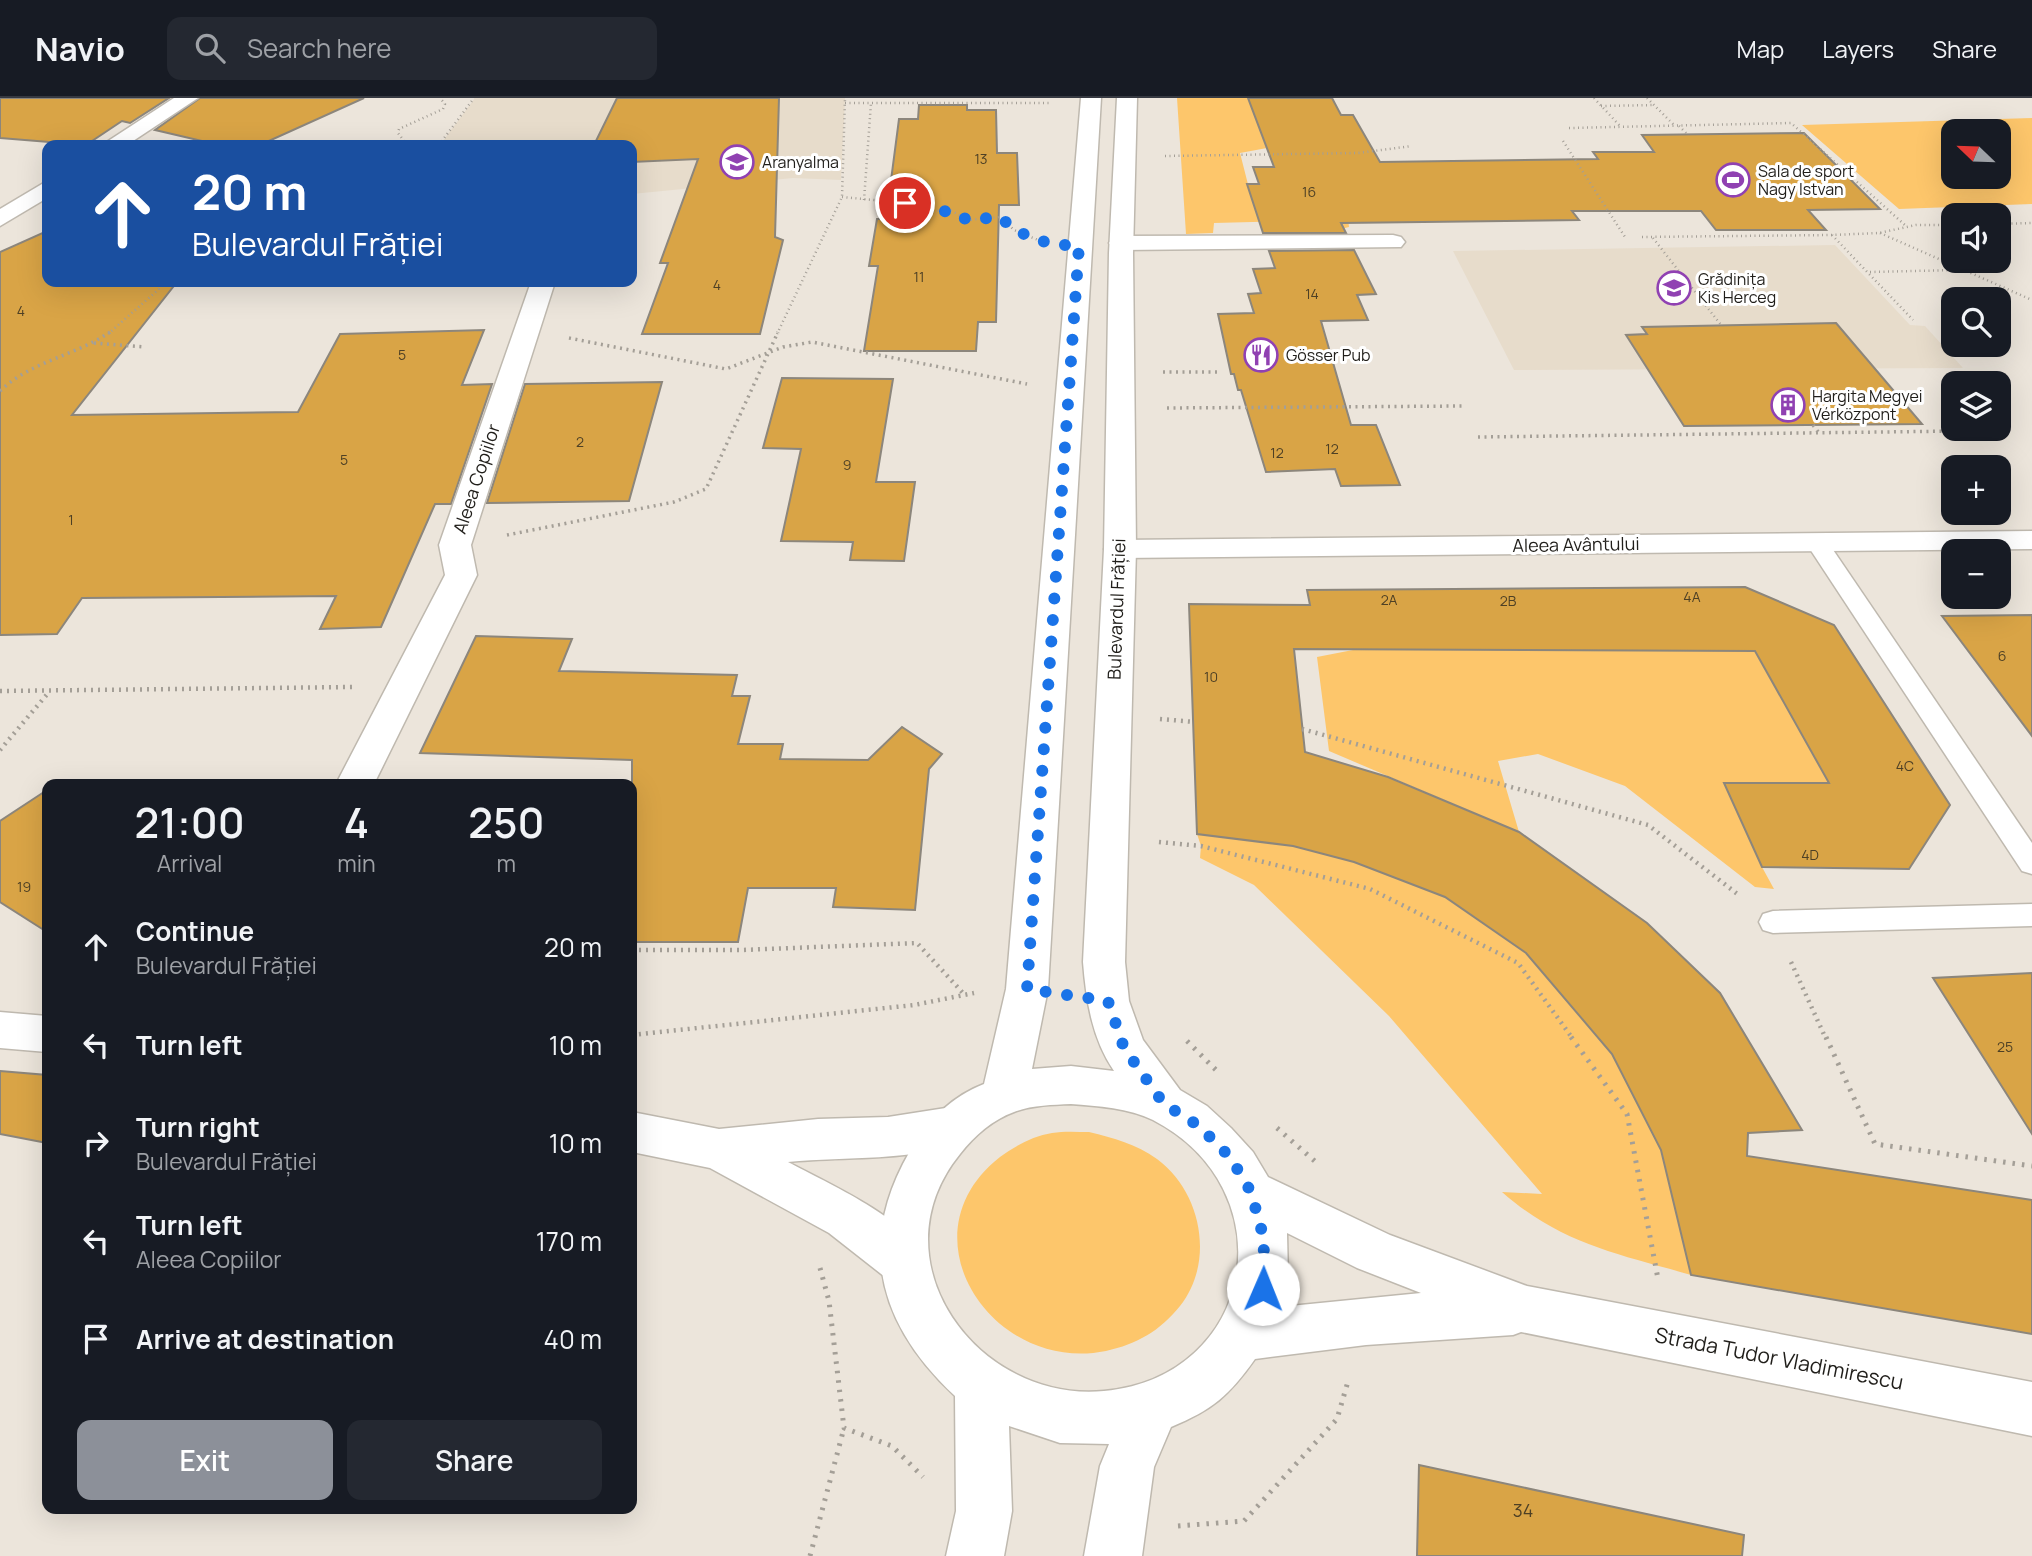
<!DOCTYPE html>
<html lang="en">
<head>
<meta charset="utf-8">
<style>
	body { margin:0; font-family:Manrope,sans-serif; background:#242831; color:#f1f3f6; height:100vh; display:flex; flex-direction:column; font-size:26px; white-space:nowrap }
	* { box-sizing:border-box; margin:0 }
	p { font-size:23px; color:#9ea1a6 }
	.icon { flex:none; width:38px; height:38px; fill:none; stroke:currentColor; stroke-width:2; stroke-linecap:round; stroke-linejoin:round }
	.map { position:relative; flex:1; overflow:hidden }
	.drawer { position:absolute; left:42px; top:681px; width:595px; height:735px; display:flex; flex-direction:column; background:#171b24; border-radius:14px; box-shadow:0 7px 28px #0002 }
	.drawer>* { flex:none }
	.guide { position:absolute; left:42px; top:42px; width:595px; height:147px; border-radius:14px; box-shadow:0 7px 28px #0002; background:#1a4fa0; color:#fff; overflow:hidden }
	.needle { width:46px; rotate:293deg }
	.fabs { position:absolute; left:1941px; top:21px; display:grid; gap:14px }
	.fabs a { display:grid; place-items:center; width:70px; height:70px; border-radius:14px; background:#171b24; box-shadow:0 7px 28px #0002; font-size:35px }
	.pin { position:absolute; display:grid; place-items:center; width:60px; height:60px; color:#fff; margin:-30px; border:4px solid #fff; border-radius:50%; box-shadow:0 2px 7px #0007 }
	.me { position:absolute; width:77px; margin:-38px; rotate:1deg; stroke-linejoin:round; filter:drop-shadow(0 0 5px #0008) }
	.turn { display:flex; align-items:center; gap:24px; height:147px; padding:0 35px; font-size:32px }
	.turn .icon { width:91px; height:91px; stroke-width:2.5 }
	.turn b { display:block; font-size:49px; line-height:60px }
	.eta { display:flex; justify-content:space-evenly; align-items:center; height:119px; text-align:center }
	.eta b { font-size:42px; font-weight:600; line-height:49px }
	.cta { display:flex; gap:14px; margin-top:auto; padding:14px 35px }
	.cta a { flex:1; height:80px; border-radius:14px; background:#8c9099; color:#fff; font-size:28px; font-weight:600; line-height:80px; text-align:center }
	.cta a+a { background:#242831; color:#f1f3f6 }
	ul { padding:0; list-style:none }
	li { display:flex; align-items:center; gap:21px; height:98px; padding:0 35px }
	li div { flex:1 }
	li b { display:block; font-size:26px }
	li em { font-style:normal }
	header { display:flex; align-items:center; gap:42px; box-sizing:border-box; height:98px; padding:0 35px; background:#171b24; border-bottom:2px solid #363941 }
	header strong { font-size:33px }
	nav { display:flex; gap:38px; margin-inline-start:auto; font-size:24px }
	.search { width:490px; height:63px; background:#242831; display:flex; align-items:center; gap:18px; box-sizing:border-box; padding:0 24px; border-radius:14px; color:#9ea1a6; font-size:26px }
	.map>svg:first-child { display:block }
	.built { fill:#e7dccb }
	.green { fill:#fdc66b; fill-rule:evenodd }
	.building { fill:#d9a446; stroke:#8c867c; stroke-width:2 }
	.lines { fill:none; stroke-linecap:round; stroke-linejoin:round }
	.lane-casing { stroke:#bfb9af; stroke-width:3 }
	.street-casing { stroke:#bfb9af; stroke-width:3 }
	.secondary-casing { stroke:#bfb9af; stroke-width:3 }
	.path-far3 { stroke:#a49f97; stroke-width:2.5; stroke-dasharray:1 3.5; stroke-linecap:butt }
	.path-far2 { stroke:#a49f97; stroke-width:3.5; stroke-dasharray:2 4.5; stroke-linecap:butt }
	.path-far1 { stroke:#a49f97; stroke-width:4.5; stroke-dasharray:2 5; stroke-linecap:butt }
	.path { stroke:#a49f97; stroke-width:5; stroke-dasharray:2.5 7; stroke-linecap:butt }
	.lane { fill:#fff; fill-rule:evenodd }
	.street { fill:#fff; fill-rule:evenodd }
	.secondary { fill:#fff; fill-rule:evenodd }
	.route { stroke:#1a73e8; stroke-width:12; stroke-dasharray:0 21.6 }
	.labels { text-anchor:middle; stroke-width:6; stroke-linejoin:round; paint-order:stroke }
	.number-label { font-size:14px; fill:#4e4025 }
	.far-poi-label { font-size:16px; fill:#201e1a; stroke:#fff; text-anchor:start }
	.street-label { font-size:18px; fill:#201e1a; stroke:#fff }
	.near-number-label { font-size:18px; fill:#4e4025 }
	.near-street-label { font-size:21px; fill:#201e1a; stroke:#fff }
</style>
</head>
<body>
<header>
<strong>Navio</strong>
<div class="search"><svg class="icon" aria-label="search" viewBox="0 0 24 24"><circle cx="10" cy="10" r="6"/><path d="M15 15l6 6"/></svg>Search here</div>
<nav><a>Map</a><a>Layers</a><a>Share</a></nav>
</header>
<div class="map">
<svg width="2032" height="1458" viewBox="0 0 2032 1458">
	<rect width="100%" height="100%" fill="#ece5db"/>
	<g class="built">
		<path d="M 475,0 L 845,0 L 841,82 L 793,80 L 632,96 L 632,47 L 440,47 Z"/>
		<path d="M 1835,147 L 1910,227 L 1925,228 L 1963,270 L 1514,272 L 1453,153 Z"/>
	</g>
	<g class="green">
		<path d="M 1177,0 L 1248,0 L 1267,50 L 1240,55 L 1252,102 L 1348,121 L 1349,129 L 1341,131 L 1325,122 L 1214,125 L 1213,135 L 1186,136 Z"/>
		<path d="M 2032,20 L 2032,106 L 1899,111 L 1802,27 ZM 1998,33 L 1998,79 L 1953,79 L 1953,33 Z"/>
		<path d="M 1358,551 L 1755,553 L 1829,685 L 1762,769 L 1774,791 L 1755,789 L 1625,688 L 1538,656 L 1498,663 L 1519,734 L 1329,653 L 1317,559 Z"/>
		<path d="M 1197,736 L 1293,748 L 1354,764 L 1445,799 L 1526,855 L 1612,956 L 1661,1052 L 1691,1177 C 1618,1156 1561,1146 1502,1094 L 1542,1096 L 1389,918 L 1254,787 L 1200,760 L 1201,748 Z"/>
		<path d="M 1089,1034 C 1114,1040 1136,1046 1157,1061 C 1202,1094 1215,1164 1180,1208 C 1160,1233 1137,1246 1106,1253 C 992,1276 900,1137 1000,1059 C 1015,1048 1033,1038 1052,1035 C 1064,1033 1077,1034 1089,1034 Z"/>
	</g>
	<g class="building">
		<path d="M 0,0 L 169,0 L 130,25 L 122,23 L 86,47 L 0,40 Z"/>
		<path d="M 200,0 L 364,0 L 260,47 L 219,47 L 155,32 Z"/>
		<path d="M 617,0 L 779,0 L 775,139 L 783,142 L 760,236 L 642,236 L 668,165 L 660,165 L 698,61 L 632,64 L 632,47 L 594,47 Z"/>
		<path d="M 1248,0 L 1332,0 L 1341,17 L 1353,17 L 1380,64 L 1598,61 L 1593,54 L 1654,54 L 1642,37 L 1804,35 L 1880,111 L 1808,112 L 1826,132 L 1716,132 L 1701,113 L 1572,113 L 1579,122 L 1341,125 L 1346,135 L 1263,135 L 1247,86 L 1259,86 L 1253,69 L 1274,69 Z"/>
		<path d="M 919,7 L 967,7 L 967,12 L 996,12 L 997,55 L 1017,55 L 1019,107 L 999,107 L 996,224 L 978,224 L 976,253 L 864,253 L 878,168 L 869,168 L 877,121 L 886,121 L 899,21 L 918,21 Z"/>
		<path d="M 47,133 L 47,184 L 177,184 L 72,317 L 298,314 L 340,236 L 484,232 L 462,287 L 492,286 L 451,406 L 435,406 L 381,529 L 320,531 L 336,498 L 82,500 L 57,536 L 0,537 L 0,154 Z"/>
		<path d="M 1354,152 L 1376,196 L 1357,197 L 1368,222 L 1321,223 L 1351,327 L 1376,327 L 1400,387 L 1341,388 L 1335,371 L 1266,374 L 1241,292 L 1238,292 L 1234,276 L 1231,276 L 1218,216 L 1254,215 L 1248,196 L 1261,195 L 1253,171 L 1275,170 L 1269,153 Z"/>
		<path d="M 1836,225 L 1922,326 L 1684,328 L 1626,237 L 1647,236 L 1642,229 Z"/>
		<path d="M 782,280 L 893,281 L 876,384 L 915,384 L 904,463 L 850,462 L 853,444 L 781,443 L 801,351 L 763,350 Z"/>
		<path d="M 662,284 L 629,403 L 487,405 L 525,286 Z"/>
		<path d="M 1745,489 L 1834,527 L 1950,707 L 1909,771 L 1762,769 L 1724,685 L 1829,685 L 1755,553 L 1294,551 L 1305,654 L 1388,679 L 1519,734 L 1647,825 L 1720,895 L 1802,1032 L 1748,1035 L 1747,1058 L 2032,1102 L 2032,1236 L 1691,1177 L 1661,1052 L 1612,956 L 1526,855 L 1445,799 L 1354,764 L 1293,748 L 1197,736 L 1189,506 L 1310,507 L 1307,492 Z"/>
		<path d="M 2032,517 L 2032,638 L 1942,518 Z"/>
		<path d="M 476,538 L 572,541 L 559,573 L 737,577 L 732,598 L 750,598 L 738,646 L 783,646 L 780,661 L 868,662 L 902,629 L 942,656 L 929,671 L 915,812 L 833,809 L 836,790 L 748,790 L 738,844 L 632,844 L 632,662 L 420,655 Z"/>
		<path d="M 47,692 L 47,834 L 0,804 L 0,723 Z"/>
		<path d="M 2032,875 L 2032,1036 L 1933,880 Z"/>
		<path d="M 0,973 L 47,977 L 47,1045 L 0,1036 Z"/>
		<path d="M 1419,1367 L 1744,1437 L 1742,1458 L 1417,1458 Z"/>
	</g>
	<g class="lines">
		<defs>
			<g id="lane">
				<path d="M 1817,439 L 1825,440 L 2032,745 L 2032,776 L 2022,773 L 1806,445 Z"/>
				<path d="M 2032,806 L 2032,828 L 1773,835 L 1763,832 L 1759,824 L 1763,816 L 1773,813 Z"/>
			</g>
			<g id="street">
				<path d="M 174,0 L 198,0 L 127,47 L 102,47 Z"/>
				<path d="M 47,83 L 47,100 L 0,128 L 0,111 Z"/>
				<path d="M 1393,137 L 1401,139 L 1405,144 L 1401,149 L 1121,152 L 1113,150 L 1109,145 L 1113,140 L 1121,138 Z"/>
				<path d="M 531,184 L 555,184 L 471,447 L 477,477 L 374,686 L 336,686 L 445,477 L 439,447 Z"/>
				<path d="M 2032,433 L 2032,451 L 1120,460 L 1109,458 L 1104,451 L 1109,444 L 1120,442 Z"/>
				<path d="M 0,914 L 47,918 L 47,954 L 0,950 Z"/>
				<path d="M 952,1009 L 968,1015 L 975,1029 L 968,1043 C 911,1064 848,1058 788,1064 C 829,1086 909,1121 928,1163 L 921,1179 L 903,1186 L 885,1179 L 829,1135 L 710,1070 L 632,1054 L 632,1014 L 719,1031 L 818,1021 L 888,1019 Z"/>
			</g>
			<path id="secondary" d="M 1081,0 L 1101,0 L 1048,891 L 1032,971 L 1071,968 L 1114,973 C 1092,941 1086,902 1083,864 L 1104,451 L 1109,155 L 1117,0 L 1137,0 L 1133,155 L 1136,451 L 1125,864 L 1129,903 L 1143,942 L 1180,992 L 1207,1008 L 1231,1030 L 1253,1054 L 1268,1079 L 1390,1137 L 1527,1188 L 2032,1284 L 2032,1338 L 1521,1234 L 1513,1237 L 1366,1247 L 1255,1261 C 1229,1298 1212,1312 1171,1329 L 1154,1369 L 1142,1458 L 1084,1458 L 1100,1368 L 1109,1346 L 1060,1345 L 1009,1328 L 1012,1413 L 1004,1458 L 946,1458 L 956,1413 L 955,1298 C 879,1227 856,1146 910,1053 C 927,1024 952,998 984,986 L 1006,891 ZM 1071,1006 C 1098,1008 1129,1010 1153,1022 C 1288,1092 1256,1279 1104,1293 C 978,1305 873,1163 960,1056 C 974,1038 992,1022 1014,1014 C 1032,1007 1052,1007 1071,1006 ZM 1287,1135 L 1357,1170 L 1421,1195 L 1280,1209 L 1288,1180 Z"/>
		</defs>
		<use href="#lane" class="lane-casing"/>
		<use href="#street" class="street-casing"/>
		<use href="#secondary" class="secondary-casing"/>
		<g class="path-far3">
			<path d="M 1594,0 L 1620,28"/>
			<path d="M 1647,0 L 1674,27"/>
			<path d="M 845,5 L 1050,5"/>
			<path d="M 1601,8 L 1654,7"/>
			<path d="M 1679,28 L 1688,37"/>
			<path d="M 1569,30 L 1791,25 L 1906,128"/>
			<path d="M 1563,43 L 1625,139"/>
			<path d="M 407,47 L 398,35 L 399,31 L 443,11 L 445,6 L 440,0"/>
			<path d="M 439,47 L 474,0"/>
			<path d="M 1165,58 L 1358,55 L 1412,48"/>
			<path d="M 842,99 L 905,105 L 916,114 L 950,112 L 968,122 L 1000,119 L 1014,132 L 1038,142"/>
			<path d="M 864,102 L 871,5"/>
			<path d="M 1998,126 L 2032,125"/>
			<path d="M 1880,135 L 2032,202"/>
			<path d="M 1832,137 L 1913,222"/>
			<path d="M 1642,139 L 1832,137 L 1879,135 L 1916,127 L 1953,127"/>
			<path d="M 1653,140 L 1721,227"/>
			<path d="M 1870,174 L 1957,172"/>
			<path d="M 108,236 L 167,184"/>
			<path d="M 777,236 L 842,99 L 845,0"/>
		</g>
		<g class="path-far2">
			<path d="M 569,240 L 726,271 L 783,249 L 812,244 L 1027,286"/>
			<path d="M 94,245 L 145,249"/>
			<path d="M 1163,274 L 1218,274"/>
			<path d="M 0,293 C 31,263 75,258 110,234"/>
			<path d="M 1167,310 L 1465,308"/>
			<path d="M 1813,327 L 1819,335"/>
			<path d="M 1478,339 L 1962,333"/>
			<path d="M 507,437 L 674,404 L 706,391 L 778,234"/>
		</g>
		<g class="path-far1">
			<path d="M 0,593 L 353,589"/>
			<path d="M 1160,621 L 1195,624"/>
			<path d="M 1302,631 L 1648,727 L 1740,798"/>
			<path d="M 0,652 L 49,594"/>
			<path d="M 1159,744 L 1201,748 L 1370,791 L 1518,865 L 1573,941"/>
			<path d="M 632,852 L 742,852 L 917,845 L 963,895"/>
			<path d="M 1791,864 L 1826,941"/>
			<path d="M 632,937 L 914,907 L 974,895"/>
		</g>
		<g class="path">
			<path d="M 1571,939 L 1627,1016 L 1658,1181"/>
			<path d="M 1826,939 L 1875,1046 L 2032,1068"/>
			<path d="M 1187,943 L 1220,976"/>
			<path d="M 1277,1030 L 1318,1066"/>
			<path d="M 820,1170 L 829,1203 L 844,1330 L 892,1348 L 923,1379"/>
			<path d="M 1178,1428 L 1244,1423 L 1337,1321 L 1349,1280"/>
			<path d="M 810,1458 L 844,1330"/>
		</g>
		<use href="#lane" class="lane"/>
		<use href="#street" class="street"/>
		<use href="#secondary" class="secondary"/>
	</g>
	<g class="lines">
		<path class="route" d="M 905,105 L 916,114 L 950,113 L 968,122 L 1000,119 C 1023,141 1049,147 1079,148 L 1027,891 L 1108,903 L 1124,950 L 1164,1006 L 1199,1028 L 1230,1059 L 1251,1094 L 1264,1141 L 1263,1191"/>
	</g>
	<defs>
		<symbol id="school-ring" viewBox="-11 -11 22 22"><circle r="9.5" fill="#fff" stroke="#9041b2" stroke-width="1.5"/><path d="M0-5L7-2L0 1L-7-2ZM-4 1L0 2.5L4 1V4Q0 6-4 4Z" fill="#9041b2"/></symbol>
		<symbol id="stadium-ring" viewBox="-11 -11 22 22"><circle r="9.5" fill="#fff" stroke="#9041b2" stroke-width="1.5"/><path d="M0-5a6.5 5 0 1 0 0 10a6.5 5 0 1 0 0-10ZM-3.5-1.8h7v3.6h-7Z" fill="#9041b2"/></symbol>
		<symbol id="restaurant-ring" viewBox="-11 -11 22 22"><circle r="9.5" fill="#fff" stroke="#9041b2" stroke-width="1.5"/><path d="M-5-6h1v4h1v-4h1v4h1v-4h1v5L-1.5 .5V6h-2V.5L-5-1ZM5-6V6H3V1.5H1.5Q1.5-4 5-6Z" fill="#9041b2"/></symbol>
		<symbol id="building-ring" viewBox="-11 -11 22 22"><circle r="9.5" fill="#fff" stroke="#9041b2" stroke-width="1.5"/><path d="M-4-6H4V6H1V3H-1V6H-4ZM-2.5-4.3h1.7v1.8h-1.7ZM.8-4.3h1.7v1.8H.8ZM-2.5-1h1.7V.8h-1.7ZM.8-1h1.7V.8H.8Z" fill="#9041b2"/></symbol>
	</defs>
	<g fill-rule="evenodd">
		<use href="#school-ring" x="718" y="45" width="38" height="38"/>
		<use href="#stadium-ring" x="1714" y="63" width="38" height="38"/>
		<use href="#school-ring" x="1655" y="171" width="38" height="38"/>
		<use href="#restaurant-ring" x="1242" y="238" width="38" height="38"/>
		<use href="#building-ring" x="1769" y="288" width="38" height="38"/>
	</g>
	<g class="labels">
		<g class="number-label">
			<text x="981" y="66">13</text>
			<text x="1309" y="99">16</text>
			<text x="919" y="184">11</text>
			<text x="717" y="192">4</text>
			<text x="1312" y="201">14</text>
			<text x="21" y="218">4</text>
			<text x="402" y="262">5</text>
			<text x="580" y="349">2</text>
			<text x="1332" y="356">12</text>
			<text x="1277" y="360">12</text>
			<text x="344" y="367">5</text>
			<text x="847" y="372">9</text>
			<text x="71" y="427">1</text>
			<text x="1692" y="504">4A</text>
			<text x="1389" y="507">2A</text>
			<text x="1508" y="508">2B</text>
			<text x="2002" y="563">6</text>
			<text x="1211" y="584">10</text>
			<text x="1905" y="673">4C</text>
			<text x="1810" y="762">4D</text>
			<text x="24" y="794">19</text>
			<text x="2005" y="954">25</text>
		</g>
		<g class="far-poi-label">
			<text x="762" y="70">Aranyalma</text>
			<text x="1758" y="79">Sala de sport<tspan x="1758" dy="18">Nagy Istvan</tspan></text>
			<text x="1698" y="187">Grădinița<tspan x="1698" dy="18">Kis Herceg</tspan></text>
			<text x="1286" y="263">Gösser Pub</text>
			<text x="1812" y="304">Hargita Megyei<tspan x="1812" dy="18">Vérközpont</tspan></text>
		</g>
		<g class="street-label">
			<text transform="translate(477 381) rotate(-72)" y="6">Aleea Copiilor</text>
			<text transform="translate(1576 447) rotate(-1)" y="6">Aleea Avântului</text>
			<text transform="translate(1117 511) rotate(-88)" y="6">Bulevardul Frăției</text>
		</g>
		<g class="near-number-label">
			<text x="1523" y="1419">34</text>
		</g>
		<g class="near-street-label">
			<text transform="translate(1779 1261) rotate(11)" y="7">Strada Tudor Vladimirescu</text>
		</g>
	</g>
</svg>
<div class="fabs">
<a><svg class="needle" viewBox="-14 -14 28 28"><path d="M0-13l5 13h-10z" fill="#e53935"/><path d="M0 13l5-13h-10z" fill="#9ea1a6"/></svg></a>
<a><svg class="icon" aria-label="sound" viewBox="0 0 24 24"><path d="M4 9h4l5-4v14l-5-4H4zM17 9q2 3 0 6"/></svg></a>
<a><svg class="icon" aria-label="search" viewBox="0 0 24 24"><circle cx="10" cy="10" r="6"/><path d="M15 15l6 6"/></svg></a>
<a><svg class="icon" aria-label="layers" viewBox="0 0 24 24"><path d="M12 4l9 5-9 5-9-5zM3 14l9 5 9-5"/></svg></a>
<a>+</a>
<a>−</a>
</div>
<div class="pin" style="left:905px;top:105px;background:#d93025"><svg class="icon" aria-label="arrive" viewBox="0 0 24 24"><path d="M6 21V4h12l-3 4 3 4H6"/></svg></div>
<svg class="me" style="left:1263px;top:1191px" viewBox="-20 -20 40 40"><circle r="19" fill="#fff"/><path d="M0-13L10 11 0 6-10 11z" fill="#1a73e8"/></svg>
<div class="guide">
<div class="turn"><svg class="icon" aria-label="ahead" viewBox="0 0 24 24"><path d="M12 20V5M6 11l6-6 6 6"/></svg><div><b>20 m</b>Bulevardul Frăției</div></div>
</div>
<section class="drawer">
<div class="eta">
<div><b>21:00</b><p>Arrival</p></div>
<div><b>4</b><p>min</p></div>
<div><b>250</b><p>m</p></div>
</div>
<ul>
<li><svg class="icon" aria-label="ahead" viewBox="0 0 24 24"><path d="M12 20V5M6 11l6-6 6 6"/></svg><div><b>Continue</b><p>Bulevardul Frăției</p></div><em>20 m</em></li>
<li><svg class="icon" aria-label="left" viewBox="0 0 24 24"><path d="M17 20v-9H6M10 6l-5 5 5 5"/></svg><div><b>Turn left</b></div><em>10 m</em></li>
<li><svg class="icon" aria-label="right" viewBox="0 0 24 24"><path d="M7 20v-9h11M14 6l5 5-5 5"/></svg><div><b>Turn right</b><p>Bulevardul Frăției</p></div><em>10 m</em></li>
<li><svg class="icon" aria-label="left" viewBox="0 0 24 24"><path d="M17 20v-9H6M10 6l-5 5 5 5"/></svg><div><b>Turn left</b><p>Aleea Copiilor</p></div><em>170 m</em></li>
<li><svg class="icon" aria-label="arrive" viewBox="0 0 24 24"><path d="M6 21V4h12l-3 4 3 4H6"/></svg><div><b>Arrive at destination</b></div><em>40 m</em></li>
</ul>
<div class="cta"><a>Exit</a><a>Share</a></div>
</section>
</div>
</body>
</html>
